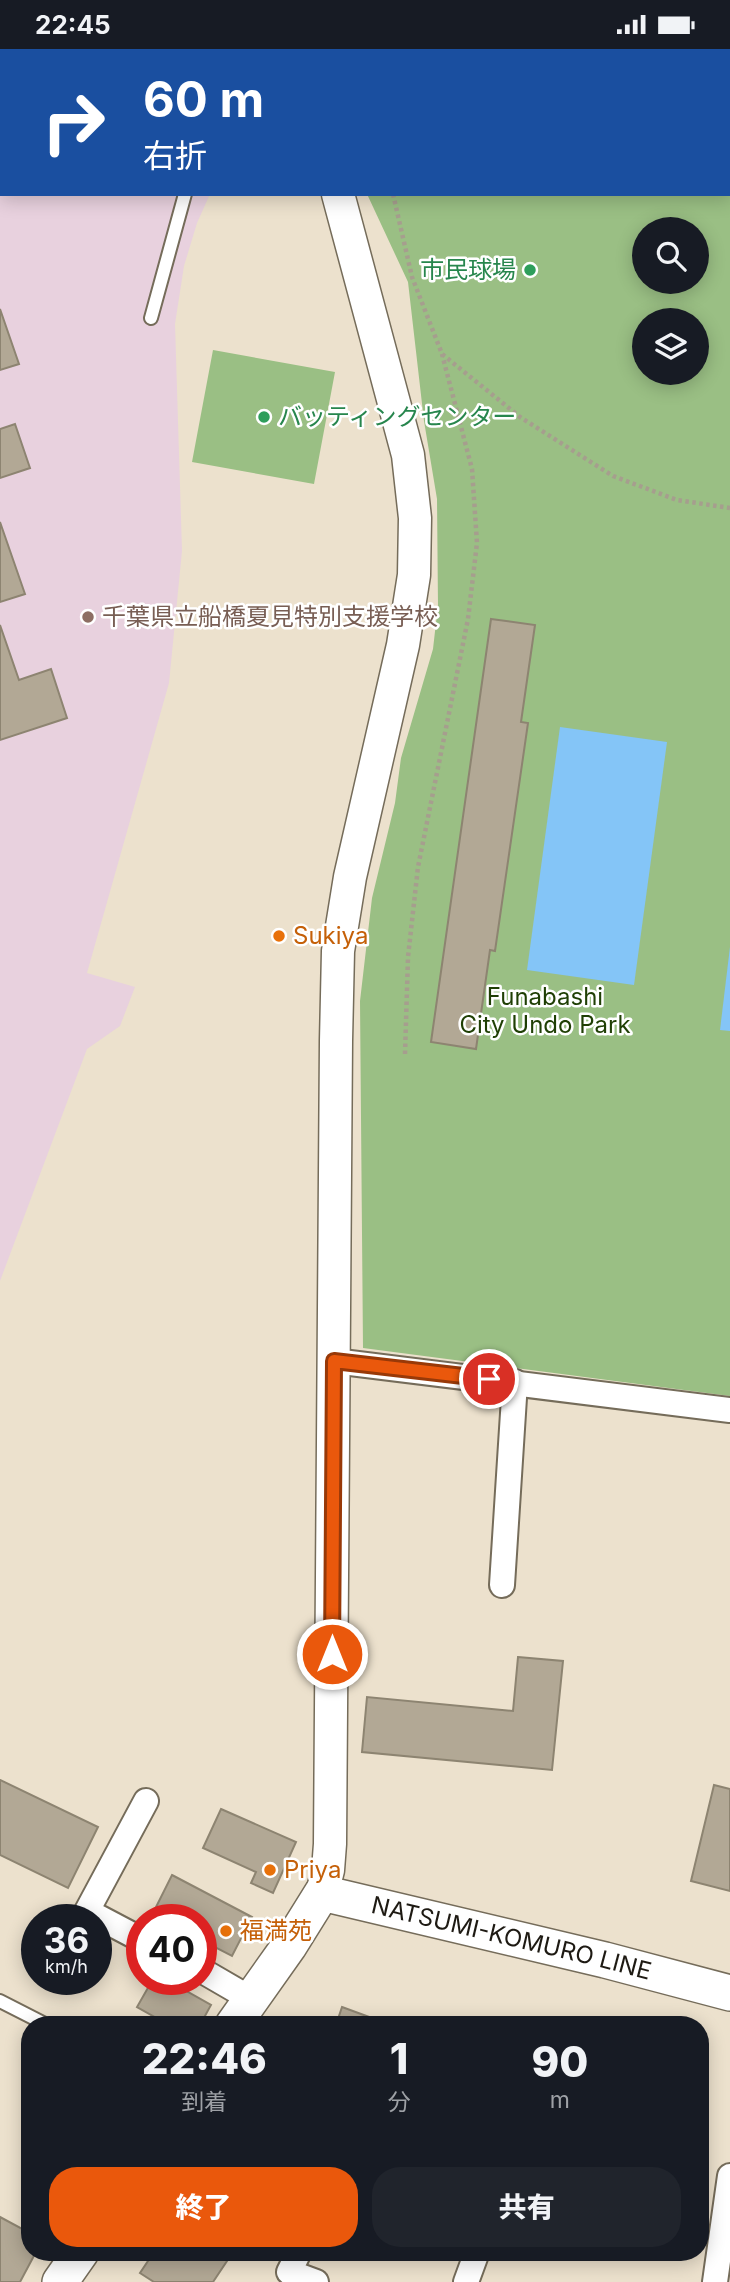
<!DOCTYPE html>
<html lang="ja">
<head>
<meta charset="utf-8">
<style>
	body { margin:0; font-family:Inter,"Noto Sans JP",sans-serif; background:#20242c; color:#f1f3f6; height:100vh; display:flex; flex-direction:column; font-size:26px; white-space:nowrap }
	* { box-sizing:border-box; margin:0 }
	p { font-size:23px; color:#9ea1a6 }
	.icon { flex:none; width:38px; height:38px; fill:none; stroke:currentColor; stroke-width:2; stroke-linecap:round; stroke-linejoin:round }
	.map { position:relative; flex:1; overflow:hidden }
	.panel { position:absolute; left:21px; top:1967px; width:688px; height:245px; display:flex; flex-direction:column; background:#171b24; border-radius:28px; box-shadow:0 4px 18px #0003 }
	.panel>* { flex:none }
	.hud { position:absolute; left:0px; top:0px; width:732px; height:147px; box-shadow:0 4px 18px #0003; background:#1a4fa0; color:#fff; overflow:hidden }
	.buttons { position:absolute; left:632px; top:168px; display:grid; gap:14px }
	.buttons a { display:grid; place-items:center; width:77px; height:77px; border-radius:50%; background:#171b24; box-shadow:0 4px 18px #0003; font-size:35px }
	.speed { position:absolute; left:21px; top:1855px; display:flex; gap:14px; font-size:35px; font-weight:700; text-align:center }
	.speed>* { display:grid; place-content:center; width:91px; height:91px; border-radius:50%; background:#171b24; box-shadow:0 4px 18px #0003; line-height:1 }
	.speed small { font-size:18px; font-weight:400 }
	.speed .limit { border:10px solid #d22; background:#fff; color:#111 }
	.pin { position:absolute; display:grid; place-items:center; width:60px; height:60px; color:#fff; margin:-30px; border:4px solid #fff; border-radius:50%; box-shadow:0 2px 7px #0007 }
	.me { position:absolute; width:77px; margin:-38px; rotate:0deg; stroke-linejoin:round; filter:drop-shadow(0 0 5px #0008) }
	.turn { display:flex; align-items:center; gap:24px; height:147px; padding:0 28px; font-size:32px }
	.turn .icon { width:91px; height:91px; stroke-width:2.5 }
	.turn b { display:block; font-size:49px; line-height:60px }
	.eta { display:flex; justify-content:space-evenly; align-items:center; height:119px; text-align:center }
	.eta b { font-size:42px; font-weight:800; line-height:49px }
	.button { display:flex; gap:14px; margin-top:auto; padding:14px 28px }
	.button a { flex:1; height:80px; border-radius:28px; background:#ea580c; color:#fff; font-size:28px; font-weight:800; line-height:80px; text-align:center }
	.button a+a { background:#20242c; color:#f1f3f6 }
	.status { display:flex; justify-content:space-between; align-items:center; height:49px; padding:0 35px; background:#171b24; direction:ltr }
	.status svg { height:19px; fill:currentColor }
	.map>svg:first-child { display:block }
	.education { fill:#e8d1de }
	.green { fill:#9abf84; fill-rule:evenodd }
	.water { fill:#84c5f7 }
	.building { fill:#b2a895; stroke:#8d8471; stroke-width:2 }
	.lines { fill:none; stroke-linecap:round; stroke-linejoin:round }
	.service-casing { stroke:#756c5a; stroke-width:16 }
	.minor-casing { stroke:#756c5a; stroke-width:28 }
	.tertiary-casing { stroke:#756c5a; stroke-width:35 }
	.secondary-casing { stroke:#756c5a; stroke-width:38 }
	.path { stroke:#a69e8e; stroke-width:4.5; stroke-dasharray:3.5 3.5; stroke-linecap:butt }
	.service { stroke:#fff; stroke-width:12 }
	.minor { stroke:#fff; stroke-width:24 }
	.tertiary { stroke:#fff; stroke-width:32 }
	.secondary { stroke:#fff; stroke-width:35 }
	.route-casing { stroke:#983908; stroke-width:18 }
	.route { stroke:#ea580c; stroke-width:12 }
	.leisure-dot { fill:#2e9e5b; stroke:#fff; stroke-width:2.5 }
	.education-dot { fill:#8d6e63; stroke:#fff; stroke-width:2.5 }
	.food-dot { fill:#e8710a; stroke:#fff; stroke-width:2.5 }
	.labels { text-anchor:middle; stroke-width:5; stroke-linejoin:round; paint-order:stroke }
	.leisure-label { font-size:24px; fill:#27864d; stroke:#fff; text-anchor:end }
	.education-label { font-size:24px; fill:#785e54; stroke:#fff; text-anchor:start }
	.food-label { font-size:24px; fill:#c56008; stroke:#fff; text-anchor:start }
	.park-label { font-size:24px; fill:#1f3f04; stroke:#fff }
	.street-label { font-size:24px; fill:#1e1a13; stroke:#fff }
</style>
</head>
<body>
<div class="status"><b>22:45</b><svg viewBox="0 0 49 12"><path d="M0 12V9h3v3zM5 12V6h3v6zM10 12V3h3v9zM15 12V0h3v12zM26 1h20v11H26zM47 4h2v5h-2z"/></svg></div>
<div class="map">
<svg width="730" height="2233" viewBox="0 0 730 2233">
	<rect width="100%" height="100%" fill="#ece1cd"/>
	<path class="education" d="M 0,0 L 132,2 L 2,2 L 2,145 L 210,145 L 197,174 L 184,217 L 175,275 L 182,502 L 169,634 L 87,924 L 135,938 L 120,977 L 87,1000 L 0,1232 Z"/>
	<g class="green">
		<path d="M 321,0 L 730,0 L 730,1347 L 363,1299 L 360,952 L 372,849 L 395,754 L 401,709 L 433,600 L 438,556 L 437,450 L 424,372 L 408,233 L 367,145 L 730,145 L 730,2 ZM 644,180 L 696,180 L 696,233 L 644,233 ZM 644,271 L 696,271 L 696,324 L 644,324 Z"/>
		<path d="M 213,301 L 335,323 L 314,435 L 192,413 Z"/>
	</g>
	<g class="water">
		<path d="M 560,678 L 667,693 L 634,936 L 527,921 Z"/>
		<path d="M 730,898 L 730,982 L 720,981 Z"/>
	</g>
	<g class="building">
		<path d="M 147,0 L 186,0 L 187,2 L 148,2 Z"/>
		<path d="M 0,260 L 19,315 L 0,321 Z"/>
		<path d="M 15,375 L 30,419 L 0,429 L 0,380 Z"/>
		<path d="M 0,473 L 25,545 L 0,553 Z"/>
		<path d="M 491,570 L 535,576 L 521,673 L 528,674 L 495,902 L 490,901 L 476,1000 L 431,993 Z"/>
		<path d="M 0,576 L 19,631 L 51,620 L 67,669 L 0,691 Z"/>
		<path d="M 518,1608 L 563,1612 L 552,1721 L 362,1703 L 367,1648 L 513,1662 Z"/>
		<path d="M 0,1731 L 98,1778 L 68,1839 L 0,1806 Z"/>
		<path d="M 714,1736 L 730,1740 L 730,1842 L 691,1832 Z"/>
		<path d="M 221,1760 L 296,1793 L 273,1844 L 251,1834 L 256,1823 L 203,1799 Z"/>
		<path d="M 172,1826 L 252,1868 L 232,1907 L 201,1891 L 201,1871 L 162,1871 L 152,1866 Z"/>
		<path d="M 153,1930 L 165,1930 L 211,1956 L 200,1976 L 169,1976 L 137,1958 Z"/>
		<path d="M 342,1958 L 391,1976 L 336,1976 Z"/>
		<path d="M 0,2168 L 30,2184 L 30,2203 L 36,2203 L 20,2233 L 0,2233 Z"/>
		<path d="M 154,2203 L 233,2203 L 213,2233 L 154,2233 L 140,2224 Z"/>
	</g>
	<g class="lines">
		<defs>
			<g id="service">
				<path d="M 151,269 L 185,145"/>
				<path d="M 0,1952 L 47,1976"/>
			</g>
			<g id="minor">
				<path d="M 334,1312 L 730,1361"/>
				<path d="M 502,1536 L 515,1333"/>
				<path d="M 142,1891 L 87,1862 L 146,1752"/>
				<path d="M 201,1921 L 251,1950"/>
				<path d="M 299,2203 L 289,2223 L 316,2233"/>
				<path d="M 466,2233 L 477,2203"/>
				<path d="M 715,2233 L 730,2127"/>
			</g>
			<g id="tertiary">
				<path d="M 294,0 L 294,2"/>
				<path d="M 322,1844 L 328,1821 L 330,1795 L 336,992 L 338,902 L 350,828 L 403,596 L 414,526 L 415,469 L 408,406 L 338,145"/>
			</g>
			<g id="secondary">
				<path id="s1" d="M 233,1976 L 289,1897 L 322,1844 L 605,1911 L 730,1944"/>
				<path d="M 60,2233 L 81,2203"/>
			</g>
		</defs>
		<use href="#service" class="service-casing"/>
		<use href="#minor" class="minor-casing"/>
		<use href="#tertiary" class="tertiary-casing"/>
		<use href="#secondary" class="secondary-casing"/>
		<g class="path">
			<path d="M 432,2 L 432,0"/>
			<path d="M 393,145 L 412,228 L 442,305 L 520,368 L 613,427 L 677,451 L 730,459"/>
			<path d="M 405,1005 L 408,908 L 418,818 L 468,570 L 477,494 L 472,420 L 442,305"/>
		</g>
		<use href="#service" class="service"/>
		<use href="#minor" class="minor"/>
		<use href="#tertiary" class="tertiary"/>
		<use href="#secondary" class="secondary"/>
	</g>
	<g class="lines">
		<defs>
			<path id="route" d="M 332,1605 L 334,1312 L 489,1330"/>
		</defs>
		<use href="#route" class="route-casing"/>
		<use href="#route" class="route"/>
	</g>
	<g class="leisure-dot">
		<circle cx="530" cy="221" r="7"/>
		<circle cx="264" cy="368" r="7"/>
	</g>
	<circle class="education-dot" cx="88" cy="568" r="7"/>
	<g class="food-dot">
		<circle cx="279" cy="887" r="7"/>
		<circle cx="270" cy="1821" r="7"/>
		<circle cx="226" cy="1882" r="7"/>
	</g>
	<g class="labels">
		<g class="leisure-label">
			<text x="516" y="229">市民球場</text>
			<text x="278" y="376" text-anchor="start">バッティングセンター</text>
		</g>
		<g class="education-label">
			<text x="102" y="576">千葉県立船橋夏見特別支援学校</text>
		</g>
		<g class="food-label">
			<text x="293" y="895">Sukiya</text>
			<text x="284" y="1829">Priya</text>
			<text x="240" y="1890">福満苑</text>
		</g>
		<g class="park-label">
			<text x="545" y="956">Funabashi<tspan x="545" dy="28">City Undo Park</tspan></text>
		</g>
		<g class="street-label">
			<text dy="8" stroke="none"><textPath href="#s1" startOffset="354">NATSUMI-KOMURO LINE</textPath></text>
		</g>
	</g>
</svg>
<div class="buttons">
<a><svg class="icon" aria-label="search" viewBox="0 0 24 24"><circle cx="10" cy="10" r="6"/><path d="M15 15l6 6"/></svg></a>
<a><svg class="icon" aria-label="layers" viewBox="0 0 24 24"><path d="M12 4l9 5-9 5-9-5zM3 14l9 5 9-5"/></svg></a>
</div>
<div class="speed"><div>36<small>km/h</small></div><div class="limit">40</div></div>
<div class="pin" style="left:489px;top:1330px;background:#d93025"><svg class="icon" aria-label="arrive" viewBox="0 0 24 24"><path d="M6 21V4h12l-3 4 3 4H6"/></svg></div>
<svg class="me" style="left:332px;top:1605px" viewBox="-20 -20 40 40"><circle r="17" fill="#ea580c" stroke="#fff" stroke-width="3"/><path d="M0-11L8 9 0 5-8 9z" fill="#fff"/></svg>
<div class="hud">
<div class="turn"><svg class="icon" aria-label="right" viewBox="0 0 24 24"><path d="M7 20v-9h11M14 6l5 5-5 5"/></svg><div><b>60 m</b>右折</div></div>
</div>
<section class="panel">
<div class="eta">
<div><b>22:46</b><p>到着</p></div>
<div><b>1</b><p>分</p></div>
<div><b>90</b><p>m</p></div>
</div>
<div class="button"><a>終了</a><a>共有</a></div>
</section>
</div>
</body>
</html>
